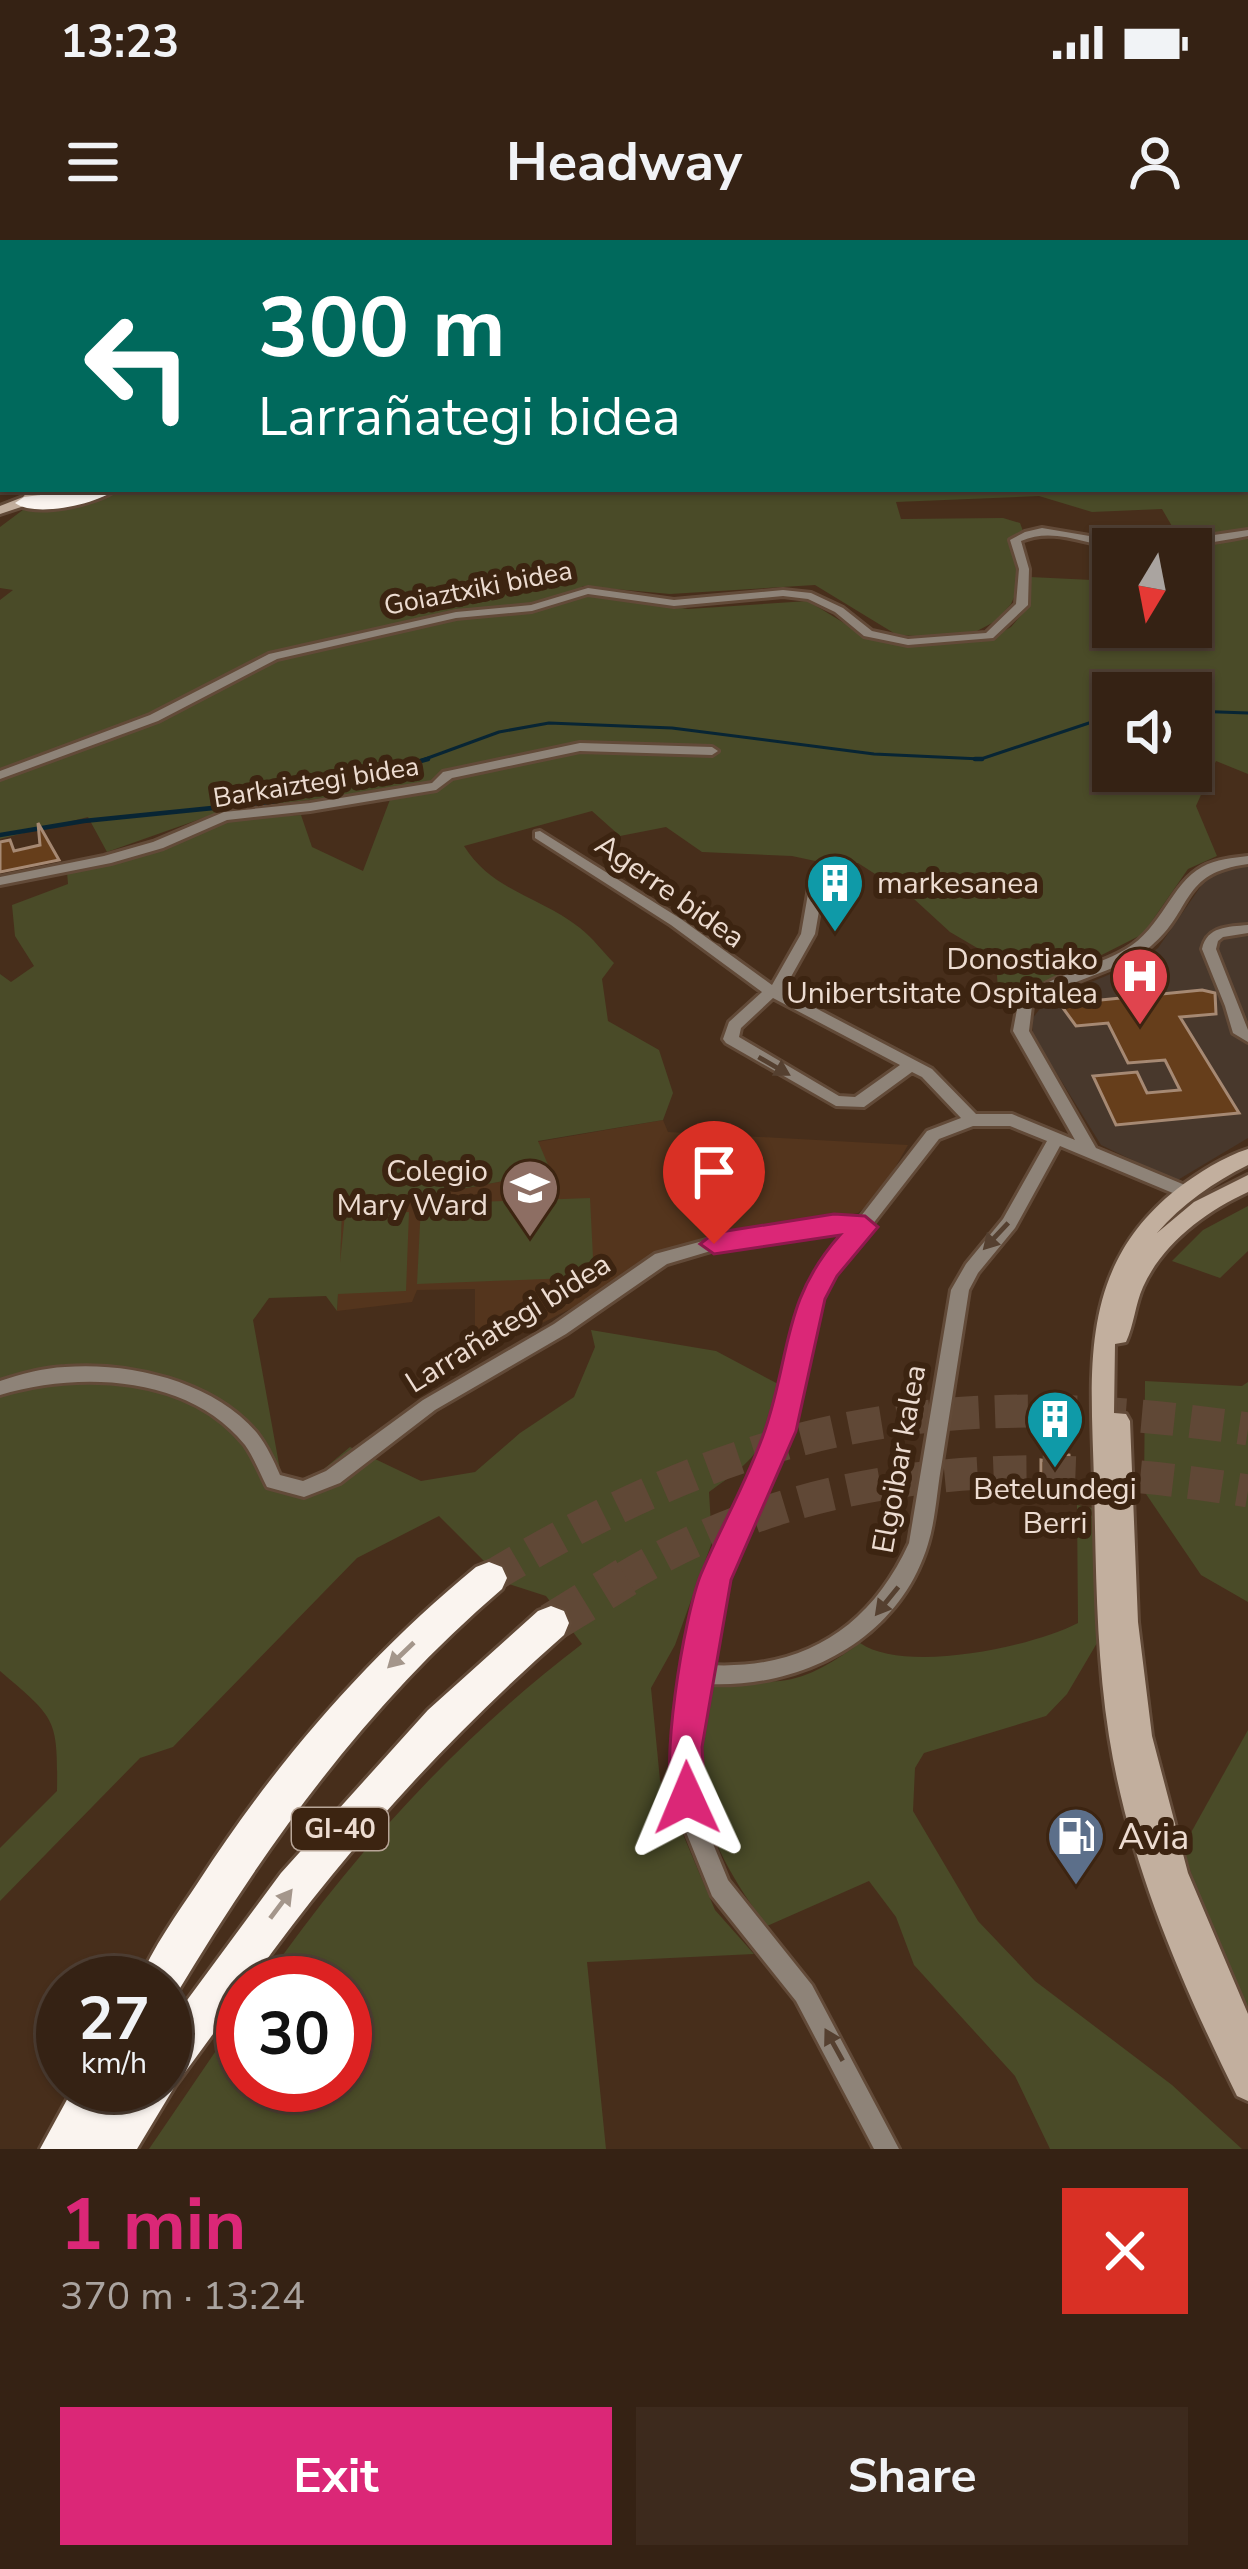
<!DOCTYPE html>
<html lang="en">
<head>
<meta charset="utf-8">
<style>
	body { margin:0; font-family:"Nunito Sans",sans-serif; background:#3d2a1d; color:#f1f3f6; height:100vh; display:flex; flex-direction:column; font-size:45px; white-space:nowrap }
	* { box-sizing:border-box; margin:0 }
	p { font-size:39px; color:#aaa4a0 }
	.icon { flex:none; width:66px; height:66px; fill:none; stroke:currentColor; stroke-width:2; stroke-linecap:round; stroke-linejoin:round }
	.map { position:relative; height:1909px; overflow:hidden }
	.drawer { display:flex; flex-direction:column; background:#352214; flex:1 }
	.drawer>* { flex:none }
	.banner { position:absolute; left:0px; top:0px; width:1248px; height:252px; box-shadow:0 3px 9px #0004,0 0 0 3px #4f3f34; background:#00695c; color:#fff; overflow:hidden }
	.needle { width:78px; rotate:190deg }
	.tools { position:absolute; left:1092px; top:288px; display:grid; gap:24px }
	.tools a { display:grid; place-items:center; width:120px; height:120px; border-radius:0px; background:#352214; box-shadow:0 3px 9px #0004,0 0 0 3px #4f3f34; font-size:60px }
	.speed { position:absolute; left:36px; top:1716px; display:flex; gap:24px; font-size:60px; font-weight:700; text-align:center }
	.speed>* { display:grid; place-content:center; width:156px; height:156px; border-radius:50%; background:#352214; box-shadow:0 3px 9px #0004,0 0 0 3px #4f3f34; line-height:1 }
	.speed small { font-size:30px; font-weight:400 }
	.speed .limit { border:18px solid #d22; background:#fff; color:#111 }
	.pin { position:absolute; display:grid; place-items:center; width:102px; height:102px; color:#fff; margin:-123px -51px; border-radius:50% 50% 50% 0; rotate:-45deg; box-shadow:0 0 12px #0007 }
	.pin .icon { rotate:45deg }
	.me { position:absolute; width:132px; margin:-66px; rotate:359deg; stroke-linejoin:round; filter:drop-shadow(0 0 9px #0008) }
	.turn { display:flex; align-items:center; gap:42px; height:252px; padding:0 60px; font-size:54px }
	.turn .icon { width:156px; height:156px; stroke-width:2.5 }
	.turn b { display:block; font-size:84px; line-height:102px }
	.round { display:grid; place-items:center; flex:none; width:126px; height:126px; border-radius:0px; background:#3d2a1d }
	.summary { display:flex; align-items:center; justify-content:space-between; height:204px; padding:0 60px }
	h1 { font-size:72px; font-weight:700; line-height:90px; color:#db2777 }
	.cta { display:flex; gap:24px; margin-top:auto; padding:24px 60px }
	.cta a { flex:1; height:138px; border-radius:0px; background:#db2777; color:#fff; font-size:48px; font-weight:700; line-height:138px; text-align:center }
	.cta a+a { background:#3d2a1d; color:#f1f3f6 }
	.status { display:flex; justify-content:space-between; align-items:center; height:84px; padding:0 60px; background:#352214; direction:ltr }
	.status svg { height:33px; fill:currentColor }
	header { display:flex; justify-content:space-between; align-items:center; height:156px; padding:0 60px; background:#352214; font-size:54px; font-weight:700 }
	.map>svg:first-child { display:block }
	.built { fill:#54351d }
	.medical { fill:#48382c }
	.green { fill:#4a4b28; fill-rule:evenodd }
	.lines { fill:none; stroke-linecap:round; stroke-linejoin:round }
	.stream-far1 { stroke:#082534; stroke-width:3 }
	.stream { stroke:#082534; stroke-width:4.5 }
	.river { fill:#082534; fill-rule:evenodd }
	.building { fill:#663e1b; stroke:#a68973; stroke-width:3 }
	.highway-tunnel-far2 { stroke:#604836; stroke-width:16; stroke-dasharray:16 8; stroke-linecap:butt }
	.highway-tunnel-far1 { stroke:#604836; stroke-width:33; stroke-dasharray:33 16; stroke-linecap:butt }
	.highway-tunnel { stroke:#604836; stroke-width:40; stroke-dasharray:40 21; stroke-linecap:butt }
	.street-casing { stroke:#624a38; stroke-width:6 }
	.secondary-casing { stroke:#624a38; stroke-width:6 }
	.highway-casing { stroke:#624a38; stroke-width:6 }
	.street { fill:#8e8378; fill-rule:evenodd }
	.secondary { fill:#c2af9e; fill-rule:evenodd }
	.highway { fill:#faf4ef; fill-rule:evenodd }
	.rail-casing { stroke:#d3c1b4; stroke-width:6 }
	.rail { stroke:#3c2411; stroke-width:3; stroke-dasharray:8; stroke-linecap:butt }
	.oneway { fill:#554030 }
	.oneway2 { fill:#a4968b }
	.route { fill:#db2777; stroke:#8e194d; stroke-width:3 }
	.labels { text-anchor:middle; stroke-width:12; stroke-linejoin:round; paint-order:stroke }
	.far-street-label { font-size:27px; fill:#eddcd1; stroke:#3c2411 }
	.shield { fill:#3c2411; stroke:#b8a597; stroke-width:3 }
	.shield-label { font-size:27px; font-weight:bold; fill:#eddcd1 }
	.poi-label { font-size:30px; fill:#eddcd1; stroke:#3c2411; text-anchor:end }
	.street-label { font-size:30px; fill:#eddcd1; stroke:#3c2411 }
	.near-poi-label { font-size:36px; fill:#eddcd1; stroke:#3c2411; text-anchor:start }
</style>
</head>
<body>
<div class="status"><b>13:23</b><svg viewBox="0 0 49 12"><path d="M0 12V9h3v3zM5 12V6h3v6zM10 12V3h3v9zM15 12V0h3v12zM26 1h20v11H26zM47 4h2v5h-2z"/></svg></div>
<header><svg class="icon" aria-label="menu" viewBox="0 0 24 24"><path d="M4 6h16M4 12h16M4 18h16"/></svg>Headway<svg class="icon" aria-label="person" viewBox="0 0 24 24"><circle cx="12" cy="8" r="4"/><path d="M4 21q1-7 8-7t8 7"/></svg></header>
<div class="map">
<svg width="1248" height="1909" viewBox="0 0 1248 1909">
	<rect width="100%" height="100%" fill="#472e1b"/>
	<path class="built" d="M 663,880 L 668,892 L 908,905 L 880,954 L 858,973 L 738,996 L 644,1023 L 586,1061 L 475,1117 L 475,1049 L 417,1050 L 412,1062 L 337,1071 L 342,972 L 550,932 L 537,902 Z"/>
	<path class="medical" d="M 1248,625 L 1248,898 L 1176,941 L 1101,905 L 1033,795 L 1032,779 L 1046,761 L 1139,722 L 1158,708 L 1208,636 Z"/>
	<g class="green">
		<path d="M 599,0 L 1248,0 L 1248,291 L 1180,300 L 1162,269 L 1092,272 L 1039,256 L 896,262 L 901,279 L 1003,278 L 1020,283 L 1023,291 L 1011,300 L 1019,346 L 1011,364 L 996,381 L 977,391 L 933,397 L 897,395 L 815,345 L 670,354 L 582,346 L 588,354 L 688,369 L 808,361 L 867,397 L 931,404 L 989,399 L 1011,387 L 1028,367 L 1030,337 L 1113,341 L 1113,387 L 1191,387 L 1191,309 L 1162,307 L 1248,297 L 1248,534 L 1216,521 L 1196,566 L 1217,616 L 1188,629 L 1143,694 L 999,767 L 996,719 L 950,692 L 914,659 L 858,623 L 834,625 L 792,616 L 702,612 L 666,587 L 620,596 L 592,571 L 464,606 C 492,651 539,656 580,688 C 593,698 603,712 614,723 L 602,739 L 608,781 L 659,810 L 673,853 L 663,880 L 538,901 L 551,932 L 342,972 L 340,1023 L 345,974 L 409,972 L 406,1051 L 338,1054 L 337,1071 L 326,1056 L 269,1058 L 253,1080 L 282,1241 L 306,1244 L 350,1207 L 421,1241 L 475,1232 L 520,1193 L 574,1157 L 595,1107 L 591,1090 L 716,1111 L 780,1145 C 764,1208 762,1215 709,1252 L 712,1302 L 675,1405 L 651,1448 L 660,1540 L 715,1670 L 754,1714 L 587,1722 L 606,1909 L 149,1909 L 243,1771 L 243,1845 L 345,1845 L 345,1743 L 263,1743 C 353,1614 457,1499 582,1404 L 546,1356 L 506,1343 L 439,1276 L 357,1318 L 173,1507 L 140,1518 L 0,1661 L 0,1608 L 57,1551 C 58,1478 56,1479 0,1431 L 0,734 L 11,742 L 34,726 L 15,696 L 12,665 L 68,644 L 67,632 L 107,626 L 157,611 L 224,580 L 301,575 L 312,607 L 363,631 L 394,549 L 223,571 L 107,612 L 88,577 L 0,599 L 0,360 L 13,350 L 0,348 L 0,287 L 51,249 L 1245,249 L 1245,3 L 594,3 ZM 1113,453 L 1191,453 L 1191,531 L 1113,531 Z"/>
		<path d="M 590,958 L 594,1037 L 417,1044 L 421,964 Z"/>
		<path d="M 1248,966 L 1248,1011 L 1220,1038 L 1172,1021 L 1203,990 Z"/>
		<path d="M 1145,1141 L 1242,1146 L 1248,1142 L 1248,1362 L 1201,1335 L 1144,1251 Z"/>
		<path d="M 1077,1265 L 1093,1268 L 1097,1403 L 1067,1454 L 1046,1476 L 924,1513 L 915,1528 L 913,1571 L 978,1681 L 1035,1741 L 1172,1845 L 1242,1909 L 1050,1909 L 1015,1836 L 914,1725 L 896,1677 L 869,1641 L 767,1686 C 708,1608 687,1549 702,1451 C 725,1438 755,1443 780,1441 C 810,1438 836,1420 860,1403 C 905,1434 1032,1407 1078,1383 Z"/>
		<path d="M 1248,1490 L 1248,1771 L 1209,1690 L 1183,1607 Z"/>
	</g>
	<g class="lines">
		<g class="stream-far1">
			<path d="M 1191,471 L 1248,473"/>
			<path d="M 417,522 L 499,492 L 549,483 L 672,488 L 874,514 L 981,519 L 1113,475"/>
		</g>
		<g class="stream">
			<path d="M 975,519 L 982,519"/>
			<path d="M 0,595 L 84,581 L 272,562 L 428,519"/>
		</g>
		<rect class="river" x="0" y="12" width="3" height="8"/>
	</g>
	<g class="building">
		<path d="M 38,583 L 59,620 L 0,632 L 0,602 L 10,600 L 14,611 L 40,605 Z"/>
		<path d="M 1202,750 L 1215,753 L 1216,774 L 1180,777 L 1239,873 L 1116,885 L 1093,836 L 1137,832 L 1147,853 L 1180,850 L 1165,820 L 1128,823 L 1108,783 L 1076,786 L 1060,764 Z"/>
		<path d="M 1047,1212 L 1069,1215 L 1070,1243 L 1041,1240 L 1041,1220 L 1047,1221 Z"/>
	</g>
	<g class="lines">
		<path class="highway-tunnel-far2" d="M 464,3 L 468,0"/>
		<g class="highway-tunnel-far1">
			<path d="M 489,1338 C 750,1180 947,1144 1248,1189"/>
			<path d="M 621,1340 C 814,1222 1032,1215 1248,1251"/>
		</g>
		<path class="highway-tunnel" d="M 551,1383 L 626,1337"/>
		<defs>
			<g id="street">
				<path d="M 255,0 L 264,0 L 261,3 L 252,3 Z"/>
				<path d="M 587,0 L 598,0 L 593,3 L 582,3 Z"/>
				<path d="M 1042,288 L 1125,302 L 1187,299 L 1248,290 L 1248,296 C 1207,304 1165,310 1124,308 C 1088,307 1056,286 1021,301 L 1029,329 L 1028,365 L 993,398 L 908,405 L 864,396 L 835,372 L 808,359 L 783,356 L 674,366 L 588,354 L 532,371 L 456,378 L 277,419 L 158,481 L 0,539 L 0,531 L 150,475 L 269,414 L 456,372 L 531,365 L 588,348 L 674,360 L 783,350 L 811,353 L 843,368 L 872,391 L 908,399 L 986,393 L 1016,364 L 1019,329 L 1010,300 L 1025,292 Z"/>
				<path d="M 580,503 L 712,507 L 718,511 L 712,515 L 580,511 L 452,538 L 436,550 L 310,571 L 227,580 L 163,608 L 111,623 L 0,645 L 0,637 L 104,616 L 153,602 L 224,572 L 310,563 L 432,543 L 443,532 Z"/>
				<path d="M 540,591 L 681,679 L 772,745 L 801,694 L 809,648 L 816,644 L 821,645 L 823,648 L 815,694 L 783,751 L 932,829 L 976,874 L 1012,874 L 1075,900 L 1013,791 L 1018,764 C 1046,734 1091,730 1126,709 C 1162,688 1171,644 1202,627 C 1216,619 1233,618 1248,616 L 1248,624 C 1179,633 1194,670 1151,706 C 1116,734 1068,738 1032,766 L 1029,791 L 1096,908 L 1192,948 L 1194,952 L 1192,956 L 1180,956 L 1060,906 L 1015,988 L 978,1033 L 969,1050 C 960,1107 951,1165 942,1222 C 937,1248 936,1278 928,1304 C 899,1400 801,1449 706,1444 L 695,1506 L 704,1582 L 728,1640 L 812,1745 L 899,1909 L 874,1909 L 796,1761 L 712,1656 L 682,1582 L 673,1506 L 704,1340 L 771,1191 L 796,1077 L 810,1042 L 848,992 L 834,991 L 714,1010 L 667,1024 L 566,1094 L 435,1170 L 340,1243 L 304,1257 L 267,1247 C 260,1233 254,1218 245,1205 C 189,1135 79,1131 0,1155 L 0,1141 C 21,1134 43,1128 65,1127 C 130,1122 213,1141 257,1193 C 267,1206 274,1221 280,1235 L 303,1241 L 326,1231 L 423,1160 L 554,1084 L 655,1014 L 714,998 L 834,979 L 858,980 L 927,891 L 961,878 L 922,837 L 912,832 L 864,867 L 836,866 L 726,803 L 723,799 L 729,782 L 762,752 L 671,685 L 535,598 L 535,592 ZM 773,758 L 900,825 L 855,857 L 839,856 L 739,797 L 741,788 ZM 973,886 L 1010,886 L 1047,901 L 1003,979 L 966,1024 L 951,1050 L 909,1303 C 870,1388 803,1430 709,1425 L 724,1340 L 789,1191 L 814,1077 L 827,1045 L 867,993 L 871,991 L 872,985 L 939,899 Z"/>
				<path d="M 1248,685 L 1248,693 L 1223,697 L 1218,701 L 1216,709 L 1248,790 L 1248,802 L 1233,793 L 1225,766 L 1202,709 C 1207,686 1228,687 1248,685 Z"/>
			</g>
			<g id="secondary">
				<path d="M 30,249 L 44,249 L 33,263 L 0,274 L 0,266 L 23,257 Z"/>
				<path d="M 1248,909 L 1248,925 C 1214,942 1182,964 1157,993 L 1194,962 L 1248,935 L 1248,952 C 1205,972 1163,1003 1143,1047 C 1135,1065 1134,1085 1126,1102 L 1115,1104 L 1114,1173 L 1126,1174 L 1130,1181 L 1138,1382 L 1152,1496 L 1188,1633 L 1248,1774 L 1248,1861 L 1237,1856 C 1181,1742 1129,1623 1109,1496 C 1096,1412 1096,1327 1094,1241 C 1091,1129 1078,1027 1177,949 C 1198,933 1223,917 1248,909 Z"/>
			</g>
			<g id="highway">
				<rect x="0" y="88" width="3" height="10"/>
				<path d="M 3,235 L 3,249 L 0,250 L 0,236 Z"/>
				<path d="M 89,249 L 117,249 C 97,264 36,278 15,263 L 24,257 Z"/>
				<path d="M 489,1322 L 502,1327 L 507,1338 L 502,1349 C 365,1466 266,1605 174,1758 L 165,1762 L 165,1743 L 138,1743 C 153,1707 177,1674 199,1641 C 276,1522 367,1417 476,1327 Z"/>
				<path d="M 551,1366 L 564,1371 L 569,1383 L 564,1395 C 446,1499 341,1614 250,1743 L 243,1743 L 243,1753 L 175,1846 L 137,1909 L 40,1909 L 75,1845 L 122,1845 L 111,1869 L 127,1845 L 165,1845 L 165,1790 L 281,1633 L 428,1470 L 538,1371 Z"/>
			</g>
		</defs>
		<use href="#street" class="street-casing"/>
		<use href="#secondary" class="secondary-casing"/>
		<use href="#highway" class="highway-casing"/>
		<use href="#street" class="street"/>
		<use href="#secondary" class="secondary"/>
		<use href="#highway" class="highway"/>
		<defs>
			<path id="rail" d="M 209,3 L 214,0"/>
		</defs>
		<use href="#rail" class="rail-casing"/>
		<use href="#rail" class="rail"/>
	</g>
	<defs><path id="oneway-solid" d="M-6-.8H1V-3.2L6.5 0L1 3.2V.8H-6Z" transform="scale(3)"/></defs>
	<g class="oneway">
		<use href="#oneway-solid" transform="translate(774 826) rotate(30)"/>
		<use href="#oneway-solid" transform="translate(996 996) rotate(133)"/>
		<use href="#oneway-solid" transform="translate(887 1361) rotate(129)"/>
		<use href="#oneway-solid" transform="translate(834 1805) rotate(-119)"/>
	</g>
	<g class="oneway2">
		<use href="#oneway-solid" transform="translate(401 1415) rotate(136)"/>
		<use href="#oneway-solid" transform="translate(281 1664) rotate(-53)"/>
	</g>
	<path class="route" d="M 834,974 L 865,976 L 878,987 L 837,1036 L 825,1059 L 796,1191 L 731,1340 L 702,1507 L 705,1558 L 700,1570 L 687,1575 L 675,1570 C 658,1532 684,1375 701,1334 C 721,1286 748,1240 765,1190 C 791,1114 782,1060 840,995 L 714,1014 L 700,1004 L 714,993 Z"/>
	<defs>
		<symbol id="building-pin" viewBox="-11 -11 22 30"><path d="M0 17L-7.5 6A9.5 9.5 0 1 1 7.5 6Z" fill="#0f9aa8" stroke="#3c2411"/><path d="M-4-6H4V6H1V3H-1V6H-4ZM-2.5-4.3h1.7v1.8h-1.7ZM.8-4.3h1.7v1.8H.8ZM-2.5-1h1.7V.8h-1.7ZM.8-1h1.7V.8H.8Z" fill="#fff"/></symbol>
		<symbol id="hospital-pin" viewBox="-11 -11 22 30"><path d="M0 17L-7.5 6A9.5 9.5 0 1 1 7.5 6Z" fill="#e0444e" stroke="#3c2411"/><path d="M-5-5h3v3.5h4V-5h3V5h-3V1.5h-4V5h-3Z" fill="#fff"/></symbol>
		<symbol id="school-pin" viewBox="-11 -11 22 30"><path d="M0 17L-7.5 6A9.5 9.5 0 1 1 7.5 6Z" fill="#8d6e63" stroke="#3c2411"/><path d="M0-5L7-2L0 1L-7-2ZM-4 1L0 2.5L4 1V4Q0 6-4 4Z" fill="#fff"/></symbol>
		<symbol id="fuel-pin" viewBox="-11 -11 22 30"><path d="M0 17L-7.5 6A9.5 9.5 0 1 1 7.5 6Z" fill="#5c6f8a" stroke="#3c2411"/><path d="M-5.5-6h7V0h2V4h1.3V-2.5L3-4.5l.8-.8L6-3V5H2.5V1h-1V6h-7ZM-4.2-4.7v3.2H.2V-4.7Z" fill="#fff"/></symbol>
	</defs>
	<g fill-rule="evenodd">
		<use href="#building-pin" x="802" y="610" width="66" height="90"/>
		<use href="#hospital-pin" x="1107" y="703" width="66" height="90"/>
		<use href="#school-pin" x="497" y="915" width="66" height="90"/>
		<use href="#building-pin" x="1022" y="1146" width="66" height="90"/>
		<use href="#fuel-pin" x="1043" y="1563" width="66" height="90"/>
	</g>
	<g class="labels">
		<g class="far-street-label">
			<text transform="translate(478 348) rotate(-11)" y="9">Goiaztxiki bidea</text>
			<text transform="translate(316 542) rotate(-9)" y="9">Barkaiztegi bidea</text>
		</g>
		<rect class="shield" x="292" y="1568" width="96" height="42" rx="9"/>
		<g class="shield-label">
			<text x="340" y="1598">GI-40</text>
		</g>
		<g class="poi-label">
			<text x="877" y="653" text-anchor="start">markesanea</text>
			<text x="1098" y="729">Donostiako<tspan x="1098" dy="34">Unibertsitate Ospitalea</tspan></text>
			<text x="488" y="941">Colegio<tspan x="488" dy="34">Mary Ward</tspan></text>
			<text x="1055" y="1259" text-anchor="middle">Betelundegi<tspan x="1055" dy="34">Berri</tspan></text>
		</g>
		<g class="street-label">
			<text transform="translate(670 651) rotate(35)" y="10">Agerre bidea</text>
			<text transform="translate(508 1083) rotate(-32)" y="10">Larrañategi bidea</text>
			<text transform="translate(899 1219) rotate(-80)" y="10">Elgoibar kalea</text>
		</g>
		<g class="near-poi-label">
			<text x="1118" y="1609">Avia</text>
		</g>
	</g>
</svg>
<div class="tools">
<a><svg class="needle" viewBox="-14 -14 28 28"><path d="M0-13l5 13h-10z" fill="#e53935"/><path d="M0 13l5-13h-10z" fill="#aaa4a0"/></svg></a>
<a><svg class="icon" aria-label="sound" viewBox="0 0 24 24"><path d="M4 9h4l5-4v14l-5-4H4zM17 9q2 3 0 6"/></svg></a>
</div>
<div class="speed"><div>27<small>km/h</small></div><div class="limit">30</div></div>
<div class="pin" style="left:714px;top:1004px;background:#d93025"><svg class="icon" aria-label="arrive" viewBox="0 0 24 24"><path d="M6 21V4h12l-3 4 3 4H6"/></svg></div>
<svg class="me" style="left:687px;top:1558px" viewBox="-20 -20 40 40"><path d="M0-17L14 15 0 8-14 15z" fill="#db2777" stroke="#fff" stroke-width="4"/></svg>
<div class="banner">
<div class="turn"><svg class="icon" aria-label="left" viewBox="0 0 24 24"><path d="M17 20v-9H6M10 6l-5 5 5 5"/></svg><div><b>300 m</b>Larrañategi bidea</div></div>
</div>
</div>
<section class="drawer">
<div class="summary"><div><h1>1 min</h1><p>370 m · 13:24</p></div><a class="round" style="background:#d93025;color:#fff"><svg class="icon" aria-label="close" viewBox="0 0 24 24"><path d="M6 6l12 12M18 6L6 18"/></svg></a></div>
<div class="cta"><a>Exit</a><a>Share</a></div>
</section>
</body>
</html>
